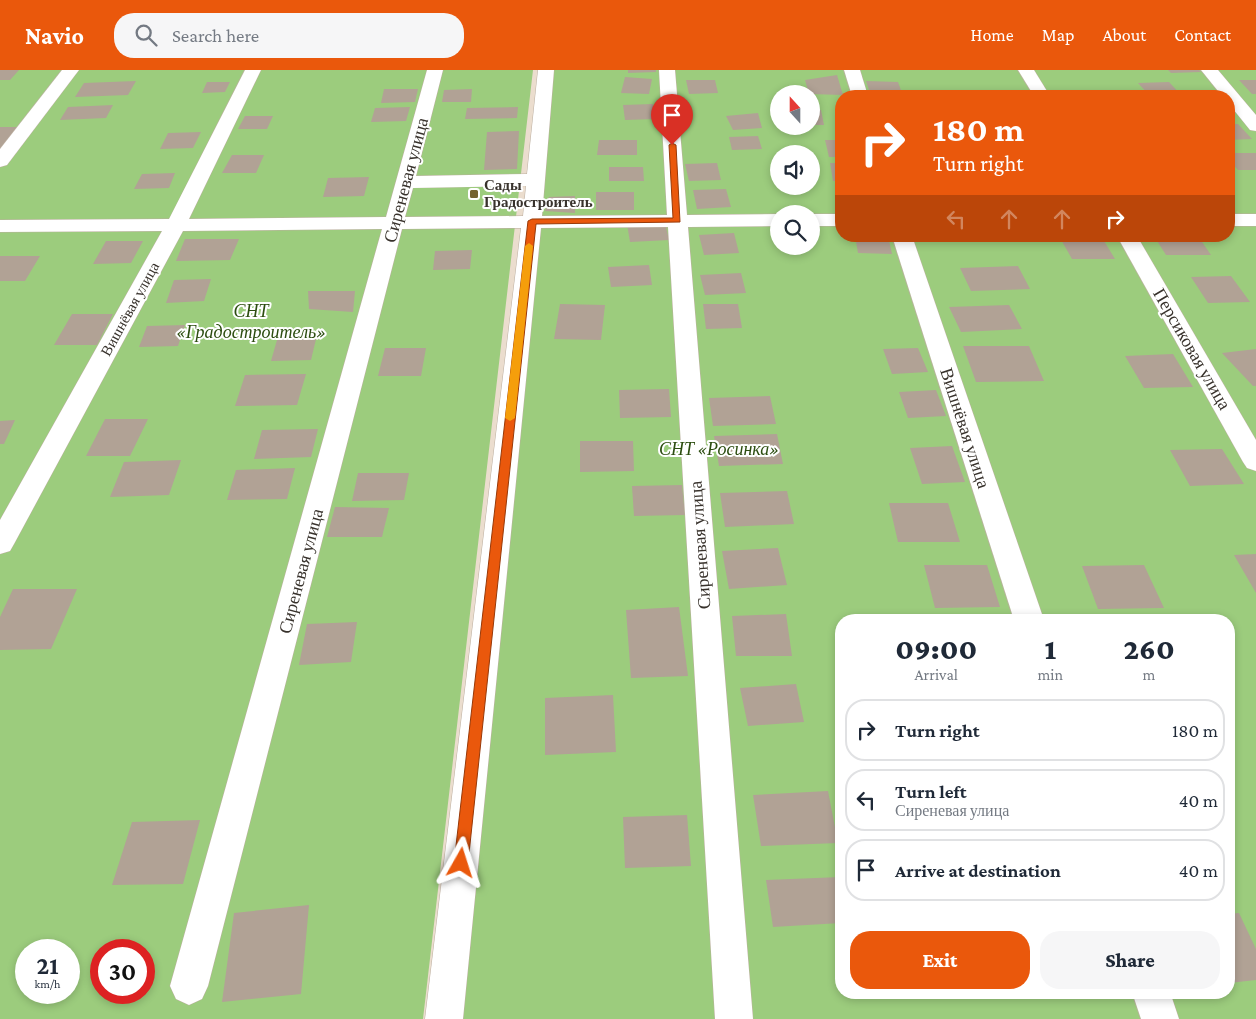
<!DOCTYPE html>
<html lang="en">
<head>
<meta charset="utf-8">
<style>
	body { margin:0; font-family:"Crimson Pro",serif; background:#f6f6f7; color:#1f2937; height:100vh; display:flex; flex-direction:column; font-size:19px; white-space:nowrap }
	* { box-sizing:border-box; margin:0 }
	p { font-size:16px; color:#747a83 }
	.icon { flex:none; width:28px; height:28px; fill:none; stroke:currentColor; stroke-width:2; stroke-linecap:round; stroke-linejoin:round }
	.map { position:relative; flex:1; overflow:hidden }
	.side { position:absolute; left:835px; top:544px; width:400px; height:385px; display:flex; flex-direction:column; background:#fff; border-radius:20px; box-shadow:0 2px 8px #0003 }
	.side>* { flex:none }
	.banner { position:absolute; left:835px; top:20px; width:400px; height:152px; border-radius:20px; box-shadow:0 2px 8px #0003; background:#ea580c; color:#fff; overflow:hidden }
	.needle { width:32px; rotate:339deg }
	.buttons { position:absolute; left:770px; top:15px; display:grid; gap:10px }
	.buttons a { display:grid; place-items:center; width:50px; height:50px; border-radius:50%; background:#fff; box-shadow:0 2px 8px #0003; font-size:25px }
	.speed { position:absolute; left:15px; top:869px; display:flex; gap:10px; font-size:25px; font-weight:700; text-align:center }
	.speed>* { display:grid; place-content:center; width:65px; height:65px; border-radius:50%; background:#fff; box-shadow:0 2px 8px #0003; line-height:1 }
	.speed small { font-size:12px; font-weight:400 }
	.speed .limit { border:8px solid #d22; background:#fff; color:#111 }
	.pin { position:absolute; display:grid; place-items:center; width:42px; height:42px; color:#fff; margin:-51px -21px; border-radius:50% 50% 50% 0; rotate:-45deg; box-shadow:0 0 5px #0007 }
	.pin .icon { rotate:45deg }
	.me { position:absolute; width:55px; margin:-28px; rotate:6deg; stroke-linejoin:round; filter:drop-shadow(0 0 4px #0008) }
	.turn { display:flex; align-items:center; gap:18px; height:105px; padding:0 15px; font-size:22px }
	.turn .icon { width:65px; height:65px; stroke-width:2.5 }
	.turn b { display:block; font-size:35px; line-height:42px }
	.lanes { display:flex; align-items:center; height:48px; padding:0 15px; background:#0003; justify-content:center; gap:25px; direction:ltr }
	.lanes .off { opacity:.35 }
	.eta { display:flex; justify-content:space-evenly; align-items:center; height:85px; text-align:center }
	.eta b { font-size:30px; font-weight:800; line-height:35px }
	.cta { display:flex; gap:10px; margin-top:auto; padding:10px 15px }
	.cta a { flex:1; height:58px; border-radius:20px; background:#ea580c; color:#fff; font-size:20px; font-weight:800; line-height:58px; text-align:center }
	.cta a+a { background:#f6f6f7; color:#1f2937 }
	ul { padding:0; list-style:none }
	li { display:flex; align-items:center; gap:15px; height:62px; margin:0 10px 8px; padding:0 5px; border:2px solid #e0e1e3; border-radius:20px }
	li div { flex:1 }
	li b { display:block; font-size:19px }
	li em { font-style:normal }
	header { display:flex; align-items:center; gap:30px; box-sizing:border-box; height:70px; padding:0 25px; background:#ea580c; color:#fff }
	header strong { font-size:24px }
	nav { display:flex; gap:28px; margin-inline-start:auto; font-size:18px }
	.search { width:350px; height:45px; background:#f6f6f7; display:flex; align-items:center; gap:12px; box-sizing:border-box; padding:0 18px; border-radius:20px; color:#747a83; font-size:19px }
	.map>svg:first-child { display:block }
	.green { fill:#9ccc7d; fill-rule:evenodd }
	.building { fill:#b1a295 }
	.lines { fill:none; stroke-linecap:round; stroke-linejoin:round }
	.street-casing { stroke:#bcafa0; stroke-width:1 }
	.street { fill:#fff; fill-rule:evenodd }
	.route { fill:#ea580c; stroke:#983908 }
	.slow { fill:#f59e0b }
	.poi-dot { fill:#746230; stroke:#fff; stroke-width:2 }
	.labels { text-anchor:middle; stroke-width:4; stroke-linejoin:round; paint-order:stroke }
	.far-poi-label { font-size:15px; font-weight:bold; fill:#38322c; stroke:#fff; text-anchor:start }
	.far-street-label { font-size:15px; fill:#38322c; stroke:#fff }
	.street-label { font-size:18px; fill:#38322c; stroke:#fff }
	.park-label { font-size:18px; font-style:italic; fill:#2c4d10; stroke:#fff }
</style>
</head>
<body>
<header>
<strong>Navio</strong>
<div class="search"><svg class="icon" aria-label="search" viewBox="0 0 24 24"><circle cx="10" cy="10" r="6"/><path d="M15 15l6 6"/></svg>Search here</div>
<nav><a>Home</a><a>Map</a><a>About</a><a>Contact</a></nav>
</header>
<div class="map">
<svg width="1256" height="949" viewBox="0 0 1256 949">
	<rect width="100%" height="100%" fill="#ebddce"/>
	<g class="green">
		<path d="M 0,0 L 533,0 L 423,949 L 0,949 ZM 26,880 L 69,880 L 69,922 L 26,922 ZM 101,880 L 144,880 L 144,922 L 101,922 Z"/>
		<path d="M 546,0 L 1256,0 L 1256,949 L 444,949 ZM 779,24 L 811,24 L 811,56 L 779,56 ZM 841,26 L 1229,26 L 1229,166 L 841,166 ZM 779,84 L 811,84 L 811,116 L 779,116 ZM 779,144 L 811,144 L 811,176 L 779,176 ZM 841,550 L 1229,550 L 1229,922 L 841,922 Z"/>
	</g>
	<g class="building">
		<path d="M 0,0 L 19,0 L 10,10 L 0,10 Z"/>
		<path d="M 628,0 L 656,0 L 656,2 L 628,3 Z"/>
		<path d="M 1168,0 L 1199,0 L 1201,2 L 1171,3 Z"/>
		<path d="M 837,5 L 843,25 L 809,24 L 805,10 Z"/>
		<path d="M 625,7 L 652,9 L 649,24 L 621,23 Z"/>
		<path d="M 686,10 L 715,10 L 718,23 L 689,24 Z"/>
		<path d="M 1239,10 L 1256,10 L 1256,24 L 1252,24 Z"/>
		<path d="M 136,11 L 128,25 L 75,27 L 84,13 Z"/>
		<path d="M 866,11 L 898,12 L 903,26 L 871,26 Z"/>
		<path d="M 207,12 L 230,12 L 225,22 L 202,23 Z"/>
		<path d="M 1169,12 L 1182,26 L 1150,26 L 1138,13 Z"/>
		<path d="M 384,19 L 418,19 L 415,32 L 381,33 Z"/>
		<path d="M 472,19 L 471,32 L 442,32 L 444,20 Z"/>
		<path d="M 653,34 L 655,49 L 625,50 L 623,35 Z"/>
		<path d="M 113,35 L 106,48 L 60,50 L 68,37 Z"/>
		<path d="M 410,37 L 406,51 L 371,52 L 375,38 Z"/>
		<path d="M 518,37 L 517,48 L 465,49 L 467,38 Z"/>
		<path d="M 811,40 L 821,40 L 824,55 L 811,55 Z"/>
		<path d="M 758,43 L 762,58 L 733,60 L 726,46 Z"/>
		<path d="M 245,46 L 273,46 L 267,59 L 238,59 Z"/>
		<path d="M 1229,54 L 1238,54 L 1252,69 L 1229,70 Z"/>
		<path d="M 0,57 L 19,57 L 0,80 Z"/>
		<path d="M 519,61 L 517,99 L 484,100 L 487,62 Z"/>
		<path d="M 201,62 L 193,78 L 160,79 L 168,63 Z"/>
		<path d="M 758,66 L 762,79 L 732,80 L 729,67 Z"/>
		<path d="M 599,70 L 637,70 L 637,85 L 597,85 Z"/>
		<path d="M 825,70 L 841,70 L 841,87 L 829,87 Z"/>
		<path d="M 1229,83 L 1256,83 L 1256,100 L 1238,100 L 1229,90 Z"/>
		<path d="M 232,85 L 264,85 L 256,103 L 222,103 Z"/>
		<path d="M 717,93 L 721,110 L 689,111 L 685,94 Z"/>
		<path d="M 830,93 L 841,93 L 841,111 L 833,111 Z"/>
		<path d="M 609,97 L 643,97 L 644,111 L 609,111 Z"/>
		<path d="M 175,103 L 169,118 L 134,119 L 142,104 Z"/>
		<path d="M 369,107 L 364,126 L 323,127 L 328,108 Z"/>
		<path d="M 726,119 L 731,137 L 697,139 L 693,120 Z"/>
		<rect x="596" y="122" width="38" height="18"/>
		<path d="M 575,126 L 575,143 L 545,141 L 549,127 Z"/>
		<path d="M 665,153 L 669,170 L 630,172 L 627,154 Z"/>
		<path d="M 734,163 L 739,183 L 704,185 L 699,165 Z"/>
		<path d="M 855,166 L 888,166 L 892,184 L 858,183 Z"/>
		<path d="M 1059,166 L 1101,166 L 1115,189 L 1072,189 Z"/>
		<path d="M 1154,166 L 1198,166 L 1211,185 L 1166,185 Z"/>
		<path d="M 185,169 L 239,169 L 230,190 L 176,191 Z"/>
		<path d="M 106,171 L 143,171 L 131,193 L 93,194 Z"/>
		<path d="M 472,180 L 470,199 L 433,200 L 435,181 Z"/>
		<path d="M 0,186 L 40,186 L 25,211 L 0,211 Z"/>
		<path d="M 649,195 L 652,215 L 611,217 L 608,197 Z"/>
		<path d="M 1018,196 L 1030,219 L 971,221 L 960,198 Z"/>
		<path d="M 741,203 L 746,223 L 705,225 L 700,205 Z"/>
		<path d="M 1231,206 L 1250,232 L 1208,233 L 1191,207 Z"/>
		<path d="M 211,209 L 204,231 L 166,233 L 174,210 Z"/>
		<path d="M 308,221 L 355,221 L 353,242 L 309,239 Z"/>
		<path d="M 560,234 L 605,235 L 601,270 L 554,269 Z"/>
		<path d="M 703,234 L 738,234 L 742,258 L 706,259 Z"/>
		<path d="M 1009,235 L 1022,259 L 961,262 L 949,237 Z"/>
		<path d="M 72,244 L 113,244 L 97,275 L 54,275 Z"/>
		<path d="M 185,255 L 178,276 L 139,277 L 147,256 Z"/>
		<path d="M 318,261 L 311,290 L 271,291 L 279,263 Z"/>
		<path d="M 963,276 L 1029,276 L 1044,311 L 976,312 Z"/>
		<path d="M 385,278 L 426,278 L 421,306 L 378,306 Z"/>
		<path d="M 918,278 L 928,302 L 892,304 L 883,279 Z"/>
		<path d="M 1256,279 L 1256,316 L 1253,316 L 1222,283 Z"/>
		<path d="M 1173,284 L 1193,317 L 1144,318 L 1125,286 Z"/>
		<path d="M 306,304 L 297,335 L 235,336 L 245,305 Z"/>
		<path d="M 669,319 L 671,347 L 620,348 L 619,320 Z"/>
		<path d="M 936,320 L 946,346 L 908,348 L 899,322 Z"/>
		<path d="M 770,326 L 776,354 L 713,356 L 709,328 Z"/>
		<path d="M 105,349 L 148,349 L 130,386 L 86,386 Z"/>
		<path d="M 15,350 L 4,374 L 0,374 L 0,351 Z"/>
		<path d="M 318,359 L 311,387 L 254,389 L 262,360 Z"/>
		<path d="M 777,364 L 783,394 L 719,396 L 714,366 Z"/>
		<path d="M 580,371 L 633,371 L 634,401 L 580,402 Z"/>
		<path d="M 952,376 L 965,412 L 922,414 L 910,378 Z"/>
		<path d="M 1222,379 L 1244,414 L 1190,416 L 1170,380 Z"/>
		<path d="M 181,390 L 169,425 L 110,427 L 124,392 Z"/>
		<path d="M 295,398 L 287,429 L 227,430 L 236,400 Z"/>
		<path d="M 358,403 L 409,403 L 404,430 L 352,431 Z"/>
		<path d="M 682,415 L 685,445 L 634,446 L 632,416 Z"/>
		<path d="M 787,421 L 794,454 L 725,457 L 720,423 Z"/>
		<path d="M 889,433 L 948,433 L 960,472 L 898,472 Z"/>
		<path d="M 335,437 L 389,438 L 382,467 L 327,467 Z"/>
		<path d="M 778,478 L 787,515 L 729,519 L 722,481 Z"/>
		<path d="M 1256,484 L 1256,523 L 1234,485 Z"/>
		<path d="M 924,495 L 987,495 L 1000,537 L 935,538 Z"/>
		<path d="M 1144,495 L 1164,538 L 1098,539 L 1082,496 Z"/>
		<path d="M 13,519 L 77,519 L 51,579 L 0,580 L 0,547 Z"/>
		<path d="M 679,537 L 688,606 L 631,608 L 626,540 Z"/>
		<path d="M 786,544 L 792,586 L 736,586 L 732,546 Z"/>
		<path d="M 357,552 L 351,592 L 299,595 L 307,554 Z"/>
		<path d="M 796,614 L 804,652 L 748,656 L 740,618 Z"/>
		<path d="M 613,625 L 616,682 L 545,685 L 545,628 Z"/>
		<path d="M 828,721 L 838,773 L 761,776 L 753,725 Z"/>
		<path d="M 687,745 L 691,796 L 625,798 L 623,747 Z"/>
		<path d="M 200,750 L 183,814 L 112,815 L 132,752 Z"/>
		<path d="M 841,807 L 841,853 L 773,857 L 766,810 Z"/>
		<path d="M 309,835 L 301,924 L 222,932 L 234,843 Z"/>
		<path d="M 1239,843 L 1256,879 L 1256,910 L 1229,913 L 1229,844 Z"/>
	</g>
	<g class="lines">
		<defs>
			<g id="street">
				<path d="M 62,0 L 79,0 L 7,95 L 0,97 L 0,79 Z"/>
				<path d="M 245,0 L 261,0 L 189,149 L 386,147 L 427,0 L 443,0 L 416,106 L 527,104 L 538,0 L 554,0 L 542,146 L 667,145 L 659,0 L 675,0 L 687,145 L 779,144 L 779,156 L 688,157 L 753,949 L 715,949 L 668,157 L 541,158 L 463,949 L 425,949 L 521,158 L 402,159 L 208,916 L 202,929 L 189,935 L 176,929 L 170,916 L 382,159 L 183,161 L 14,474 L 10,481 L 0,484 L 0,450 L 162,161 L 0,162 L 0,150 L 169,149 ZM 526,116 L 523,146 L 405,147 L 413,118 Z"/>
				<path d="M 844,0 L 860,0 L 868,26 L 852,26 Z"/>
				<path d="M 1018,0 L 1034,0 L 1050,26 L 1034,26 Z"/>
				<path d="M 1201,0 L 1218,0 L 1256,45 L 1256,61 L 1250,60 L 1229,34 L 1229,26 L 1222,26 Z"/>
				<rect x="811" y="144" width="30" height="12"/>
				<rect x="1229" y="144" width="27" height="12"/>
				<path d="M 892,166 L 912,166 L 1044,550 L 1014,550 Z"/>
				<path d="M 1117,166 L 1137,166 L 1256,370 L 1256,401 L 1247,398 L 1243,392 Z"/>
				<path d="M 1132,922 L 1170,922 L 1179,949 L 1141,949 Z"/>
			</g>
		</defs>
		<use href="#street" class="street-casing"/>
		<use href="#street" class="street"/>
	</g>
	<path class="route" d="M 672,73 L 676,75 L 680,152 L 536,154 L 468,793 L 466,798 L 461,800 L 456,798 L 454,793 L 528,151 L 532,149 L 673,148 L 669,75 Z"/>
	<path class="slow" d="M 529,173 L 533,176 L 515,348 L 510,351 L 505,348 L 525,176 Z"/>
	<rect class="poi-dot" x="469" y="119" width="10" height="10" rx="2.5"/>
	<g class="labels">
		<g class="far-poi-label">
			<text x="484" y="120">Сады<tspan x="484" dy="17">Градостроитель</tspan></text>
		</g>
		<g class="far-street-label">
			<text transform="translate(130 239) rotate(-61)" y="5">Вишнёвая улица</text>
		</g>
		<g class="street-label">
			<text transform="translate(406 110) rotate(-75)" y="6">Сиреневая улица</text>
			<text transform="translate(1192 279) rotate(60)" y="6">Персиковая улица</text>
			<text transform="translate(965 358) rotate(72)" y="6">Вишнёвая улица</text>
			<text transform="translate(700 475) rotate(-94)" y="6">Сиреневая улица</text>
			<text transform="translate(301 501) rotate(-75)" y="6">Сиреневая улица</text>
		</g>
		<g class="park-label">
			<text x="251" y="247">СНТ<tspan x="251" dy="21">«Градостроитель»</tspan></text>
			<text x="719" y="385">СНТ «Росинка»</text>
		</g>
	</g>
</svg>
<div class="buttons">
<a><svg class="needle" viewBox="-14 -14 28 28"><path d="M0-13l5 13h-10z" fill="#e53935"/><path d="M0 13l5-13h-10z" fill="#747a83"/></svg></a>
<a><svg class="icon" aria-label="sound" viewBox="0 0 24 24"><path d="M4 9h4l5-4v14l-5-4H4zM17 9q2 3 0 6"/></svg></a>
<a><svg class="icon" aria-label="search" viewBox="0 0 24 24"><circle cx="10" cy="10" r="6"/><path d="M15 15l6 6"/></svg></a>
</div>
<div class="speed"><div>21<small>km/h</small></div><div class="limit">30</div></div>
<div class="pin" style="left:672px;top:75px;background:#d93025"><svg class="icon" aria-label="arrive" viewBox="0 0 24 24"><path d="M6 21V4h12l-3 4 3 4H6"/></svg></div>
<svg class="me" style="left:461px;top:793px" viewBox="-20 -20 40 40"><path d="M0-17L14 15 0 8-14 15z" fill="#ea580c" stroke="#fff" stroke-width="4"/></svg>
<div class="banner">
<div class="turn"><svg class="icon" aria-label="right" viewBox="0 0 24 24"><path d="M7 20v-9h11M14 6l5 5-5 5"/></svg><div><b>180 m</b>Turn right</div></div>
<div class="lanes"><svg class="icon off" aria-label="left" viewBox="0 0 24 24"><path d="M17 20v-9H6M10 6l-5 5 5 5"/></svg><svg class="icon off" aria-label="ahead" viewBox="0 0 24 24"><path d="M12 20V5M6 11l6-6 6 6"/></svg><svg class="icon off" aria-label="ahead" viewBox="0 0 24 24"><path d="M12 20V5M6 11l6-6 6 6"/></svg><svg class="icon" aria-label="right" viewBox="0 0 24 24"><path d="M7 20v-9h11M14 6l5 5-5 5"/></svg></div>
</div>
<section class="side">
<div class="eta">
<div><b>09:00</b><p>Arrival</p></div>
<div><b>1</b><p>min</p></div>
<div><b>260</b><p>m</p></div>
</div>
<ul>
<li><svg class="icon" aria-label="right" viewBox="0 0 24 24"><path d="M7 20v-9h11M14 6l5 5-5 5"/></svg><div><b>Turn right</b></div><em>180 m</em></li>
<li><svg class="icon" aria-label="left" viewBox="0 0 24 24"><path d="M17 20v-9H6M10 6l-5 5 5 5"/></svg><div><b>Turn left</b><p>Сиреневая улица</p></div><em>40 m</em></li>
<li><svg class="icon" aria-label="arrive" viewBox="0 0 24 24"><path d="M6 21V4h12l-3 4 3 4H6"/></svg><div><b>Arrive at destination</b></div><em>40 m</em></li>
</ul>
<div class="cta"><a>Exit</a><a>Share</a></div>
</section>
</div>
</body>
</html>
